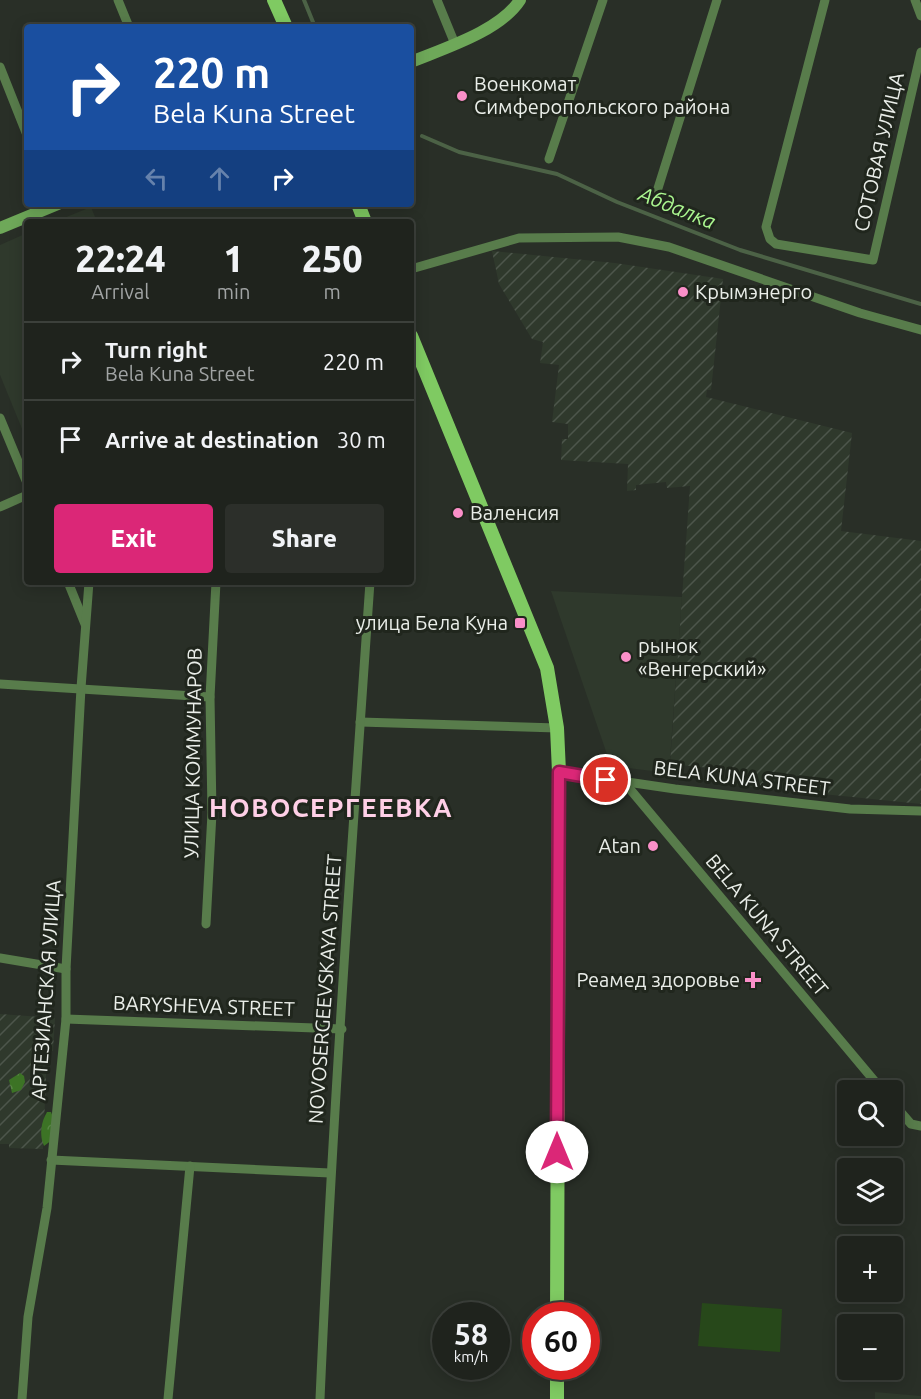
<!DOCTYPE html>
<html lang="en">
<head>
<meta charset="utf-8">
<style>
	body { margin:0; font-family:Ubuntu,sans-serif; background:#2c2f2a; color:#f1f3f6; height:100vh; display:flex; flex-direction:column; font-size:22px; white-space:nowrap }
	* { box-sizing:border-box; margin:0 }
	p { font-size:20px; color:#a1a4a4 }
	.icon { flex:none; width:33px; height:33px; fill:none; stroke:currentColor; stroke-width:2; stroke-linecap:round; stroke-linejoin:round }
	.map { position:relative; flex:1; overflow:hidden }
	.panel { position:absolute; left:24px; top:219px; width:390px; height:366px; display:flex; flex-direction:column; background:#1f231d; border-radius:6px; box-shadow:0 3px 15px #0003,0 0 0 2px #3c403b }
	.panel>* { flex:none }
	.banner { position:absolute; left:24px; top:24px; width:390px; height:183px; border-radius:6px; box-shadow:0 3px 15px #0003,0 0 0 2px #3c403b; background:#1a4fa0; color:#fff; overflow:hidden }
	.fabs { position:absolute; left:837px; top:1080px; display:grid; gap:12px }
	.fabs a { display:grid; place-items:center; width:66px; height:66px; border-radius:6px; background:#1f231d; box-shadow:0 3px 15px #0003,0 0 0 2px #3c403b; font-size:30px }
	.speed { position:absolute; left:432px; top:1302px; display:flex; gap:12px; font-size:30px; font-weight:700; text-align:center }
	.speed>* { display:grid; place-content:center; width:78px; height:78px; border-radius:50%; background:#1f231d; box-shadow:0 3px 15px #0003,0 0 0 2px #3c403b; line-height:1 }
	.speed small { font-size:15px; font-weight:400 }
	.speed .limit { border:9px solid #d22; background:#fff; color:#111 }
	.pin { position:absolute; display:grid; place-items:center; width:51px; height:51px; color:#fff; margin:-26px; border:3px solid #fff; border-radius:50%; box-shadow:0 2px 6px #0007 }
	.me { position:absolute; width:66px; margin:-33px; rotate:0deg; stroke-linejoin:round; filter:drop-shadow(0 0 4px #0008) }
	.turn { display:flex; align-items:center; gap:21px; height:126px; padding:0 30px; font-size:27px }
	.turn .icon { width:78px; height:78px; stroke-width:2.5 }
	.turn b { display:block; font-size:42px; line-height:51px }
	.lanes { display:flex; align-items:center; height:57px; padding:0 30px; background:#0003; justify-content:center; gap:30px; direction:ltr }
	.lanes .off { opacity:.35 }
	.eta { display:flex; justify-content:space-evenly; align-items:center; height:102px; text-align:center }
	.eta b { font-size:36px; font-weight:800; line-height:42px }
	.cta { display:flex; gap:12px; margin-top:auto; padding:12px 30px }
	.cta a { flex:1; height:69px; border-radius:6px; background:#db2777; color:#fff; font-size:24px; font-weight:800; line-height:69px; text-align:center }
	.cta a+a { background:#2c2f2a; color:#f1f3f6 }
	ul { padding:0; list-style:none }
	li { display:flex; align-items:center; gap:18px; height:78px; padding:0 30px; border-top:2px solid #3c403b }
	li div { flex:1 }
	li b { display:block; font-size:22px }
	li em { font-style:normal }
	.map>svg:first-child { display:block }
	.built { fill:#2f392c }
	.industrial { fill:url(#industrial-furrows) }
	.forest { fill:url(#forest-crowns) }
	.park { fill:#27481a }
	.lines { fill:none; stroke-linecap:round; stroke-linejoin:round }
	.stream { stroke:#4c6246; stroke-width:4 }
	.street { stroke:#587c4b; stroke-width:9 }
	.secondary { stroke:#6ea859; stroke-width:12 }
	.primary { stroke:#7fca62; stroke-width:14 }
	.route-casing { stroke:#8e194d; stroke-width:15 }
	.route { stroke:#db2777; stroke-width:10 }
	.poi-dot { fill:#fa8fc8; stroke:#20261d; stroke-width:2 }
	.labels { text-anchor:middle; stroke-width:6; stroke-linejoin:round; paint-order:stroke }
	.poi-label { font-size:20px; fill:#eaeee9; stroke:#20261d; text-anchor:start }
	.street-label { font-size:20px; fill:#eaeee9; stroke:#20261d }
	.water-label { font-size:21px; font-style:italic; fill:#abf790; stroke:#20261d }
	.district-label { font-size:26px; font-weight:bold; letter-spacing:1.5px; fill:#fecfe6; stroke:#20261d }
</style>
</head>
<body>
<div class="map">
<svg width="921" height="1399" viewBox="0 0 921 1399">
	<defs>
		<pattern id="industrial-furrows" width="10" height="10" patternUnits="userSpaceOnUse" patternTransform="scale(1.5)"><rect width="10" height="10" fill="#2f392c"/><path d="M-1 1l2-2M0 10L10 0M9 11l2-2" fill="none" stroke="#4d564b"/></pattern>
		<pattern id="forest-crowns" width="20" height="18" patternUnits="userSpaceOnUse" patternTransform="scale(1.5)"><rect width="20" height="18" fill="#3c7325"/><path d="M2 6a3 3 0 1 1 6 0M12 15a3 3 0 1 1 6 0" fill="none" stroke="#588745"/></pattern>
	</defs>
	<rect width="100%" height="100%" fill="#292f27"/>
	<g class="built">
		<path d="M 91,207 L 97,222 L 54,222 Z"/>
		<path d="M 27,233 L 27,441 L 0,375 L 0,245 Z"/>
		<path d="M 551,591 L 682,597 L 669,773 L 611,766 Z"/>
		<path d="M 875,1392 L 921,1396 L 921,1399 L 875,1399 Z"/>
	</g>
	<g class="industrial">
		<path d="M 492,251 L 615,263 L 723,279 L 711,390 L 707,390 L 706,397 L 852,433 L 841,531 L 921,541 L 921,804 L 734,785 L 729,777 L 730,770 L 670,764 L 690,486 L 667,488 L 666,482 L 636,485 L 636,490 L 627,491 L 628,464 L 561,460 L 562,439 L 568,439 L 568,424 L 552,422 L 559,365 L 540,363 L 543,342 L 532,339 L 499,284 Z"/>
		<path d="M 0,1014 L 55,1018 L 53,1051 L 47,1051 L 43,1149 L 9,1148 L 9,1144 L 0,1144 Z"/>
	</g>
	<g class="forest">
		<path d="M 20,1073 L 24,1076 L 25,1082 L 21,1090 L 12,1093 L 9,1080 Z"/>
		<path d="M 47,1112 L 51,1112 L 53,1117 L 52,1140 L 44,1146 C 39,1135 41,1122 47,1112 Z"/>
	</g>
	<path class="park" d="M 702,1303 L 782,1309 L 780,1352 L 698,1346 Z"/>
	<g class="lines">
		<g class="stream">
			<path d="M 304,0 L 315,27"/>
			<path d="M 422,136 L 459,152 L 557,174 L 617,202 L 740,250 L 921,304"/>
		</g>
		<g class="street">
			<path d="M 118,0 L 129,27"/>
			<path d="M 437,0 L 455,44"/>
			<path d="M 825,0 L 766,227 L 770,239 L 776,244 L 873,260 L 921,52"/>
			<path d="M 915,0 L 921,16"/>
			<path d="M 0,67 L 27,135"/>
			<path d="M 549,159 L 603,0"/>
			<path d="M 654,201 L 717,0"/>
			<path d="M 411,269 L 519,238 L 618,237 L 669,247 L 860,313 L 921,330"/>
			<path d="M 0,418 L 27,483"/>
			<path d="M 0,507 L 27,495"/>
			<path d="M 68,582 L 85,624"/>
			<path d="M 0,684 L 210,697"/>
			<path d="M 360,722 L 557,728"/>
			<path d="M 559,772 L 675,789 L 850,809 L 921,811"/>
			<path d="M 624,782 L 882,1090"/>
			<path d="M 206,924 L 212,813 L 210,697 L 216,582"/>
			<path d="M 0,958 L 66,969"/>
			<path d="M 66,1019 L 342,1029"/>
			<path d="M 892,1102 L 911,1124 L 921,1126"/>
			<path d="M 51,1160 L 330,1173"/>
			<path d="M 22,1399 L 28,1317 L 47,1208 L 66,1019 L 66,969 L 81,688 L 89,582"/>
			<path d="M 168,1399 L 190,1166"/>
			<path d="M 320,1399 C 332,1127 351,854 370,582"/>
		</g>
		<g class="secondary">
			<path d="M 411,62 C 445,48 500,31 520,0"/>
			<path d="M 0,228 L 58,204"/>
		</g>
		<g class="primary">
			<path d="M 274,0 L 286,27"/>
			<path d="M 358,204 L 365,222"/>
			<path d="M 411,336 L 547,668 L 557,728 L 559,772 L 557,1316"/>
			<path d="M 557,1399 L 557,1366"/>
		</g>
	</g>
	<g class="lines">
		<defs>
			<path id="route" d="M 557,1152 L 559,772 L 606,780"/>
		</defs>
		<use href="#route" class="route-casing"/>
		<use href="#route" class="route"/>
	</g>
	<g class="poi-dot">
		<circle cx="462" cy="96" r="6"/>
		<circle cx="683" cy="292" r="6"/>
		<circle cx="458" cy="513" r="6"/>
		<rect x="514" y="617" width="12" height="12" rx="3"/>
		<circle cx="626" cy="657" r="6"/>
		<circle cx="653" cy="846" r="6"/>
		<path d="M750 971h6v6h6v6h-6v6h-6v-6h-6v-6h6z"/>
	</g>
	<g class="labels">
		<g class="poi-label">
			<text x="474" y="91">Военкомат<tspan x="474" dy="23">Симферопольского района</tspan></text>
			<text x="695" y="299">Крымэнерго</text>
			<text x="470" y="520">Валенсия</text>
			<text x="508" y="630" text-anchor="end">улица Бела Куна</text>
			<text x="638" y="653">рынок<tspan x="638" dy="23">«Венгерский»</tspan></text>
			<text x="641" y="853" text-anchor="end">Аtan</text>
			<text x="740" y="987" text-anchor="end">Реамед здоровье</text>
		</g>
		<g class="street-label">
			<text transform="translate(879 152) rotate(-77)" y="7">СОТОВАЯ УЛИЦА</text>
			<text transform="translate(193 753) rotate(-89)" y="7">УЛИЦА КОММУНАРОВ</text>
			<text transform="translate(742 778) rotate(7)" y="7">BELA KUNA STREET</text>
			<text transform="translate(767 925) rotate(50)" y="7">BELA KUNA STREET</text>
			<text transform="translate(325 989) rotate(-86)" y="7">NOVOSERGEEVSKAYA STREET</text>
			<text transform="translate(46 990) rotate(-86)" y="7">АРТЕЗИАНСКАЯ УЛИЦА</text>
			<text transform="translate(204 1006) rotate(2)" y="7">BARYSHEVA STREET</text>
		</g>
		<g class="water-label">
			<text transform="translate(677 208) rotate(22)" y="7">Абдалка</text>
		</g>
		<g class="district-label">
			<text x="331" y="817">НОВОСЕРГЕЕВКА</text>
		</g>
	</g>
</svg>
<div class="fabs">
<a><svg class="icon" aria-label="search" viewBox="0 0 24 24"><circle cx="10" cy="10" r="6"/><path d="M15 15l6 6"/></svg></a>
<a><svg class="icon" aria-label="layers" viewBox="0 0 24 24"><path d="M12 4l9 5-9 5-9-5zM3 14l9 5 9-5"/></svg></a>
<a>+</a>
<a>−</a>
</div>
<div class="speed"><div>58<small>km/h</small></div><div class="limit">60</div></div>
<div class="pin" style="left:606px;top:780px;background:#d93025"><svg class="icon" aria-label="arrive" viewBox="0 0 24 24"><path d="M6 21V4h12l-3 4 3 4H6"/></svg></div>
<svg class="me" style="left:557px;top:1152px" viewBox="-20 -20 40 40"><circle r="19" fill="#fff"/><path d="M0-13L10 11 0 6-10 11z" fill="#db2777"/></svg>
<div class="banner">
<div class="turn"><svg class="icon" aria-label="right" viewBox="0 0 24 24"><path d="M7 20v-9h11M14 6l5 5-5 5"/></svg><div><b>220 m</b>Bela Kuna Street</div></div>
<div class="lanes"><svg class="icon off" aria-label="left" viewBox="0 0 24 24"><path d="M17 20v-9H6M10 6l-5 5 5 5"/></svg><svg class="icon off" aria-label="ahead" viewBox="0 0 24 24"><path d="M12 20V5M6 11l6-6 6 6"/></svg><svg class="icon" aria-label="right" viewBox="0 0 24 24"><path d="M7 20v-9h11M14 6l5 5-5 5"/></svg></div>
</div>
<section class="panel">
<div class="eta">
<div><b>22:24</b><p>Arrival</p></div>
<div><b>1</b><p>min</p></div>
<div><b>250</b><p>m</p></div>
</div>
<ul>
<li><svg class="icon" aria-label="right" viewBox="0 0 24 24"><path d="M7 20v-9h11M14 6l5 5-5 5"/></svg><div><b>Turn right</b><p>Bela Kuna Street</p></div><em>220 m</em></li>
<li><svg class="icon" aria-label="arrive" viewBox="0 0 24 24"><path d="M6 21V4h12l-3 4 3 4H6"/></svg><div><b>Arrive at destination</b></div><em>30 m</em></li>
</ul>
<div class="cta"><a>Exit</a><a>Share</a></div>
</section>
</div>
</body>
</html>
